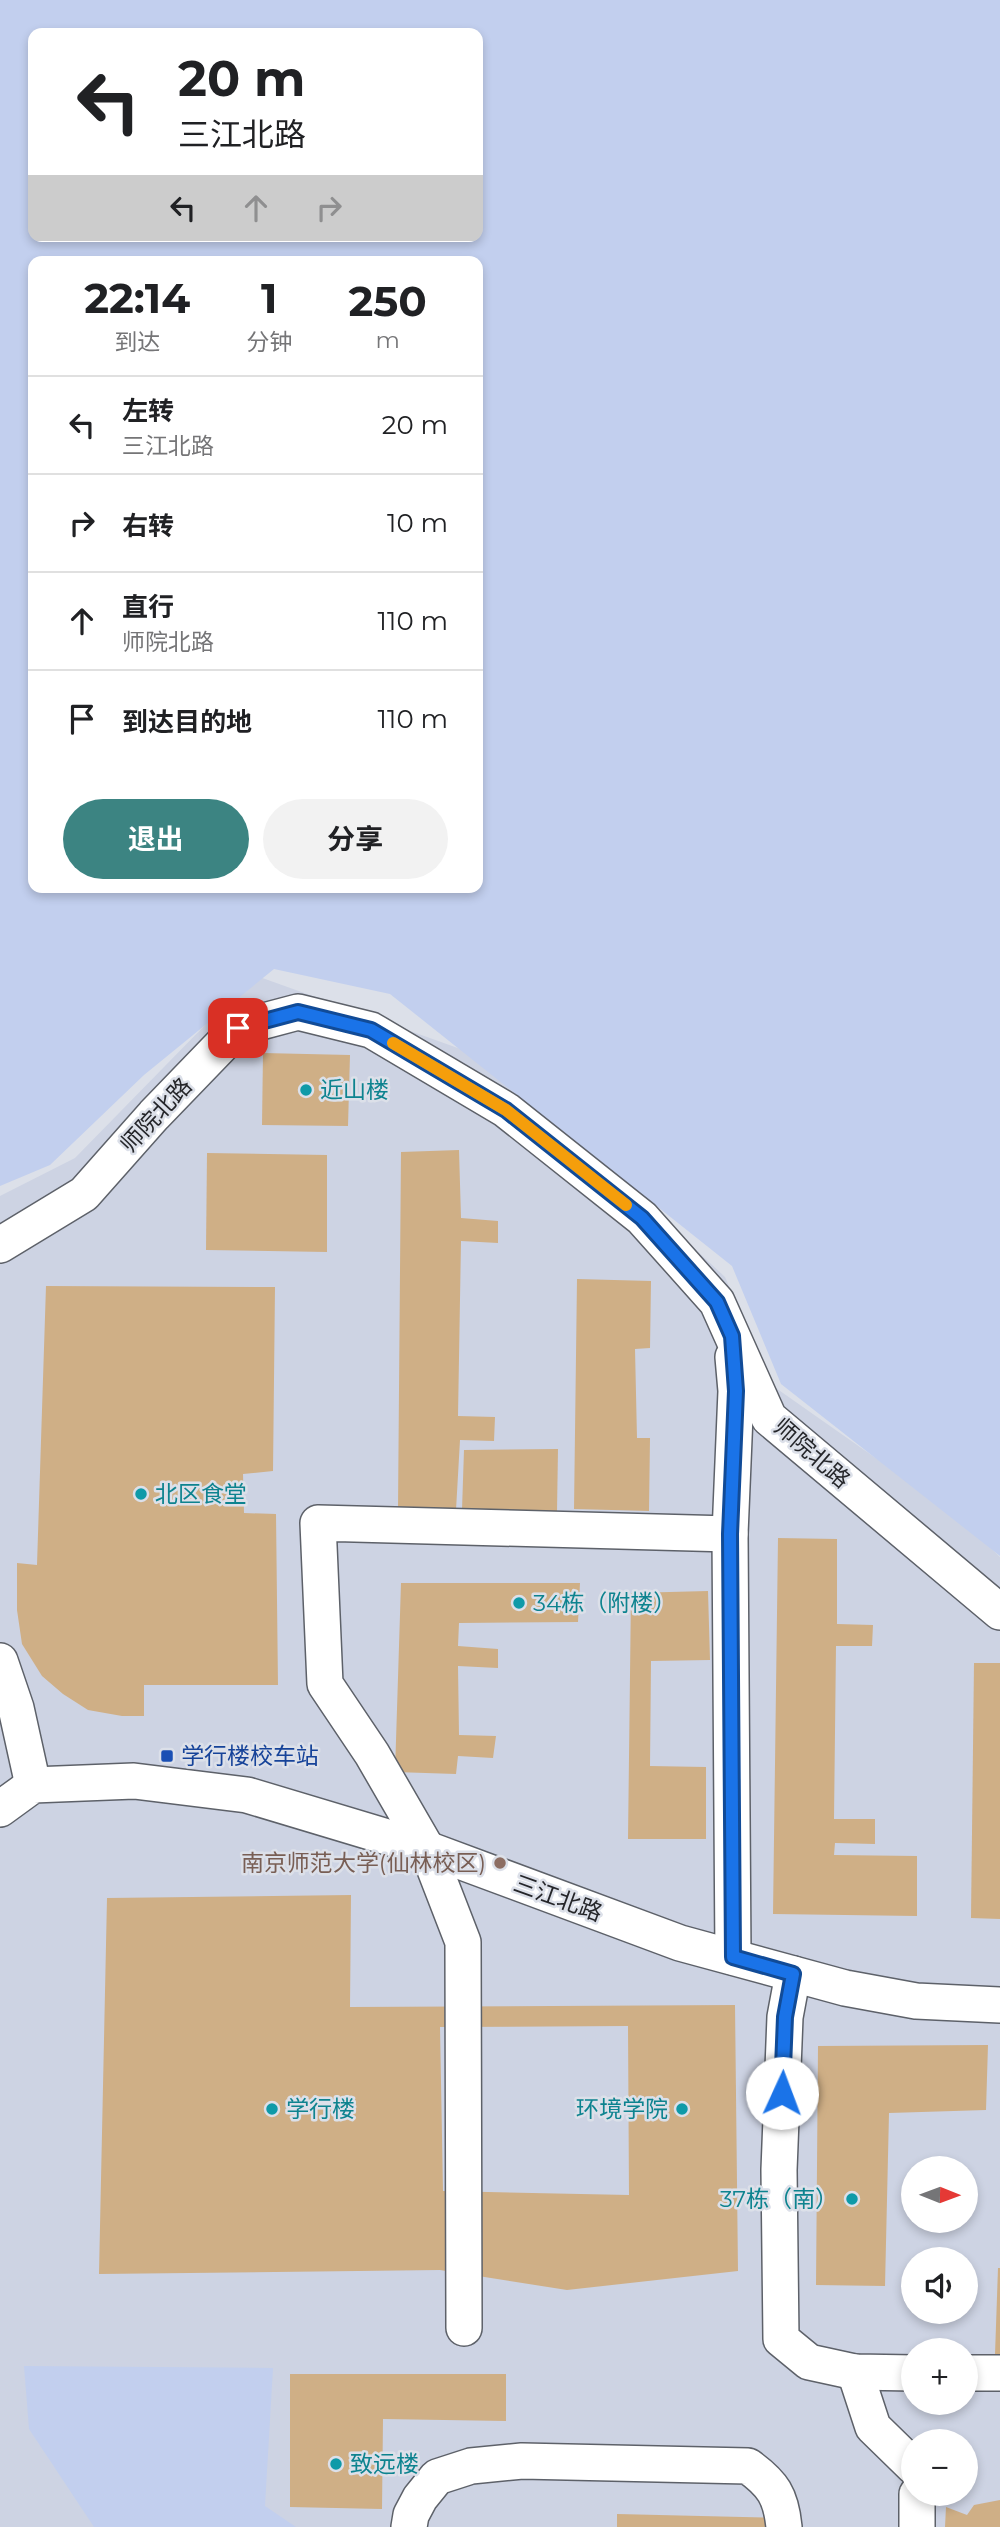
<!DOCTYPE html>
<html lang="zh">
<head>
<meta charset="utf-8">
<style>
	body { margin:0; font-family:Montserrat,"Noto Sans SC",sans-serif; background:#f2f2f2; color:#202124; height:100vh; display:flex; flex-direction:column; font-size:26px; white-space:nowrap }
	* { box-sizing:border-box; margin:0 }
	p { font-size:23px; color:#757577 }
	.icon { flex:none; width:38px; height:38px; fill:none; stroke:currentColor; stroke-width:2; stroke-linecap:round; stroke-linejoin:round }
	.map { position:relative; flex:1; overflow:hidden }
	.sheet { position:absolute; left:28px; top:256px; width:455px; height:637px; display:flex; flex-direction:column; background:#fff; border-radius:14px; box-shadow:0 4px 10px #0003 }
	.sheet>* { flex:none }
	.banner { position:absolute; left:28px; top:28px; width:455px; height:214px; border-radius:14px; box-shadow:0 4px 10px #0003; background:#fff; color:#202124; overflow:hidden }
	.needle { width:46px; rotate:91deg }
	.controls { position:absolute; left:901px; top:2156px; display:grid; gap:14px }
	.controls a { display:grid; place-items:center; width:77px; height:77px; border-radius:50%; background:#fff; box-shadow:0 4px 10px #0003; font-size:35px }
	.pin { position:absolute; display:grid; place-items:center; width:60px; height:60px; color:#fff; margin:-30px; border-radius:14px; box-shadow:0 4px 10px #0006 }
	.me { position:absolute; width:77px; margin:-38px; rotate:2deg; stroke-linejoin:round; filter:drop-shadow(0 0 5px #0008) }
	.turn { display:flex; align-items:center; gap:24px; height:147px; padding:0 35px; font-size:32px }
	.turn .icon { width:91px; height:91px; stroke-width:2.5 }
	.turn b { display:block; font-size:49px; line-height:60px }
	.lanes { display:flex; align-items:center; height:66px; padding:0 35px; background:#0003; justify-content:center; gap:35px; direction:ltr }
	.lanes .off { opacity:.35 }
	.eta { display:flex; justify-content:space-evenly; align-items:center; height:119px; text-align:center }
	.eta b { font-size:42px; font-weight:700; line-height:49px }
	.primary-button { display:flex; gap:14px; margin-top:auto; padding:14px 35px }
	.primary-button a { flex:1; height:80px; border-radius:42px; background:#3c8482; color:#fff; font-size:28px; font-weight:700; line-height:80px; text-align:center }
	.primary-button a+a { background:#f2f2f2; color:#202124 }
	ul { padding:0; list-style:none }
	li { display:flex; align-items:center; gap:21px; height:98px; padding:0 35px; border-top:2px solid #e0e0e0 }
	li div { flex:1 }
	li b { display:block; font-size:26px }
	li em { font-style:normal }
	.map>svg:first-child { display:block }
	.built { fill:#cdd3e3; fill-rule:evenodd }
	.green { fill:#c2cfee; fill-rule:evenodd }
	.building { fill:#cfaf86; fill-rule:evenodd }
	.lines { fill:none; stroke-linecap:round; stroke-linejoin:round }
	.minor-casing { stroke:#5d6169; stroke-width:38 }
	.minor { stroke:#fff; stroke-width:35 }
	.route-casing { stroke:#114b97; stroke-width:18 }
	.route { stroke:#1a73e8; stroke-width:12 }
	.slow { stroke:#f59e0b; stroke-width:12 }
	.culture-dot { fill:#0f9aa8; stroke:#dce0e9; stroke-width:2.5 }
	.transit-dot { fill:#1a4fb4; stroke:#dce0e9; stroke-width:2.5 }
	.education-dot { fill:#8d6e63; stroke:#dce0e9; stroke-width:2.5 }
	.labels { text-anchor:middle; stroke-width:5; stroke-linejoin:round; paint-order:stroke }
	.culture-label { font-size:23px; fill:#0d838f; stroke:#dce0e9; text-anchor:start }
	.street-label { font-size:23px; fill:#25262a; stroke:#dce0e9 }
	.transit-label { font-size:23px; fill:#164399; stroke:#dce0e9; text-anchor:start }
	.education-label { font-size:23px; fill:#785e54; stroke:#dce0e9; text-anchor:end }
</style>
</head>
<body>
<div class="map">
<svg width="1000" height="2527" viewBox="0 0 1000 2527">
	<rect width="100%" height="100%" fill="#dce0e9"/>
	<path class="built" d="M 254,975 L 494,1061 L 725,1277 L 773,1386 L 954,1513 L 1000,1557 L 1000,2527 L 0,2527 L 0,1196 L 75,1158 ZM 914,2168 L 966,2168 L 966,2221 L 914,2221 ZM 914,2259 L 966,2259 L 966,2312 L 914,2312 ZM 914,2350 L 966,2350 L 966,2403 L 914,2403 ZM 914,2441 L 966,2441 L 966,2494 L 914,2494 Z"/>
	<g class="green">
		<path d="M 0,0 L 1000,0 L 1000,1556 L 781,1384 L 732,1266 L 390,994 L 274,969 L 144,1075 L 50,1165 L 0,1186 ZM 33,33 L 478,33 L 478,236 L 33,236 ZM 33,261 L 478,261 L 478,887 L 33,887 Z"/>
		<path d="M 24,2366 L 273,2368 L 265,2506 L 296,2527 L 94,2527 L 29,2429 Z"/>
	</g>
	<g class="building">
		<path d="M 263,1053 L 350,1055 L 348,1126 L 262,1125 Z"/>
		<path d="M 459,1150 L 461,1218 L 498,1221 L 498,1243 L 461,1241 L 458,1416 L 495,1417 L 494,1441 L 460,1440 L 456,1510 L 398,1509 L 401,1152 Z"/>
		<path d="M 207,1153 L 327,1155 L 327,1252 L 206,1250 Z"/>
		<path d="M 577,1279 L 651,1281 L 650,1348 L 635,1349 L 637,1438 L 650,1438 L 649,1511 L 574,1509 Z"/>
		<path d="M 46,1286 L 275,1287 L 273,1471 L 243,1474 L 244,1513 L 276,1514 L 278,1685 L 144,1685 L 144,1716 L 122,1716 L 88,1710 L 63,1694 L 42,1676 L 22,1644 L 17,1610 L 17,1563 L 37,1565 Z"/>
		<path d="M 558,1449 L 557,1511 L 462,1510 L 464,1450 Z"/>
		<path d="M 778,1538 L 837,1539 L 837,1624 L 873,1625 L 872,1646 L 836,1646 L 834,1819 L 875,1819 L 875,1844 L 835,1843 L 834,1855 L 917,1856 L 917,1916 L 773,1914 Z"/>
		<path d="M 401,1583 L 580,1583 L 578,1622 L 459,1623 L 458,1646 L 498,1649 L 498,1668 L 458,1666 L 459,1735 L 496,1736 L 493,1758 L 458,1756 L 456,1774 L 395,1772 Z"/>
		<path d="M 708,1591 L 710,1660 L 651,1661 L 650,1766 L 706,1767 L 706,1839 L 628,1839 L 631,1593 Z"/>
		<path d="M 974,1663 L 1000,1663 L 1000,1919 L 971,1918 Z"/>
		<path d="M 351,1895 L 350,2007 L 735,2005 L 738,2271 L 567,2290 L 440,2270 L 99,2274 L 107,1898 ZM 628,2026 L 629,2195 L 443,2191 L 440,2027 Z"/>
		<path d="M 988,2045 L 986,2110 L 889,2113 L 885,2286 L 816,2285 L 818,2046 Z"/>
		<path d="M 998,2268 L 1000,2268 L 1000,2355 L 995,2355 Z"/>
		<path d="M 290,2374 L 506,2374 L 506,2421 L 383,2419 L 382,2509 L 290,2507 Z"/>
		<path d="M 1000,2500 L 1000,2527 L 945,2527 L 946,2507 L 967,2515 L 974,2505 Z"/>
		<path d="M 617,2514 L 783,2518 L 784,2527 L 617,2527 Z"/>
	</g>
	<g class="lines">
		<defs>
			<g id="minor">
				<path d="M 0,1245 L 84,1194 L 154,1115 L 238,1028 L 298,1012 L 371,1030 L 506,1110 L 642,1218 L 717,1302 L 769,1418 L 1000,1612"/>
				<path d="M 0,1661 L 16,1708 L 33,1785"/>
				<path d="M 0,1809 L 33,1785 L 134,1781 L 247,1795 L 427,1849 L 680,1943 L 845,1988 L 916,2001 L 1000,2005"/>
				<path d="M 733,1957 L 730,1534 L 736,1391 L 733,1357"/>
				<path d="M 793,1974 L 785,2017 L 779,2170 L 781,2339 L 809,2362 L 855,2372 L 914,2373"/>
				<path d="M 464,2328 L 463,1942 L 427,1849 L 372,1754 L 325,1684 L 318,1523 L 730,1534"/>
				<path d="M 855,2372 L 873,2427 L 914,2467"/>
				<path d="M 966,2373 L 1000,2373"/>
				<path d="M 917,2494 L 917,2527"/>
				<path d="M 409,2527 L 411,2515 L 420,2498 L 437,2477 L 471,2466 L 522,2461 L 748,2466 C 773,2484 781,2496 784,2527"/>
			</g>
		</defs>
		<use href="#minor" class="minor-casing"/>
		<use href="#minor" class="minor"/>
	</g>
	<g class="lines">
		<defs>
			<path id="route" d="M 238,1028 L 298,1012 L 371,1030 L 506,1110 L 642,1218 L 717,1302 L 732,1336 L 736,1391 L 730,1534 L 733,1957 L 793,1974 L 785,2017 L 782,2093"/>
		</defs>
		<use href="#route" class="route-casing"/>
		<use href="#route" class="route"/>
		<path class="slow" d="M 393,1043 L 506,1110 L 626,1205"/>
	</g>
	<g class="culture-dot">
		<circle cx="306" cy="1090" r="7"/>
		<circle cx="141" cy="1494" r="7"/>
		<circle cx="519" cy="1603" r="7"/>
		<circle cx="272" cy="2109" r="7"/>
		<circle cx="682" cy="2109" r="7"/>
		<circle cx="852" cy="2199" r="7"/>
		<circle cx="336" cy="2464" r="7"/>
	</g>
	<rect class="transit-dot" x="160" y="1749" width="14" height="14" rx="3.5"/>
	<circle class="education-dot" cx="500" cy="1863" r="7"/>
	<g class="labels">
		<g class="culture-label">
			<text x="320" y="1098">近山楼</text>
			<text x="155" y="1502">北区食堂</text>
			<text x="533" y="1611">34栋（附楼）</text>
			<text x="286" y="2117">学行楼</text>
			<text x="668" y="2117" text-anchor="end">环境学院</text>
			<text x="838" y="2207" text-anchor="end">37栋（南）</text>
			<text x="350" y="2472">致远楼</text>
		</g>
		<g class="street-label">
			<text transform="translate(156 1115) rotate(-47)" y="8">师院北路</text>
			<text transform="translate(812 1453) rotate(41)" y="8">师院北路</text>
			<text transform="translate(558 1898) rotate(20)" y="8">三江北路</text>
		</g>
		<g class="transit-label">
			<text x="181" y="1764">学行楼校车站</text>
		</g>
		<g class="education-label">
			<text x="486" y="1871">南京师范大学(仙林校区)</text>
		</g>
	</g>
</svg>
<div class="controls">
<a><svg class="needle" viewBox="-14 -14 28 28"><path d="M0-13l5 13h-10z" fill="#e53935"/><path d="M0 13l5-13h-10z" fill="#757577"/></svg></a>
<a><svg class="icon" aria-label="sound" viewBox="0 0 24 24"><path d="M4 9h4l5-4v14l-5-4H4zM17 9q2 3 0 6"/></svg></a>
<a>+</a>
<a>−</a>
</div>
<div class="pin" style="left:238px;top:1028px;background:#d93025"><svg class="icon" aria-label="arrive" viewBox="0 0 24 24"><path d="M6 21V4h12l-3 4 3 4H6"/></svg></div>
<svg class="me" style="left:782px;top:2093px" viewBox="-20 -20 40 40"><circle r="19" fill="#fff"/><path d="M0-13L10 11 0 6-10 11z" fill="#1a73e8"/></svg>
<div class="banner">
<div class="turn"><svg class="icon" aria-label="left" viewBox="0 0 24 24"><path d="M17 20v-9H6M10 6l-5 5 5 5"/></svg><div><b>20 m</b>三江北路</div></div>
<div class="lanes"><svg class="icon" aria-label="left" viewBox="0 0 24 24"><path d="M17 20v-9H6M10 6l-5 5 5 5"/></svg><svg class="icon off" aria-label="ahead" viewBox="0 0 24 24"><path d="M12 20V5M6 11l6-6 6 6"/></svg><svg class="icon off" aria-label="right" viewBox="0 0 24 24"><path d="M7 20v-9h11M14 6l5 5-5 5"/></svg></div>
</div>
<section class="sheet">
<div class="eta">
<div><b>22:14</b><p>到达</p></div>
<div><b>1</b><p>分钟</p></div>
<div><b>250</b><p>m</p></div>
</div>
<ul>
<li><svg class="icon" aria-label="left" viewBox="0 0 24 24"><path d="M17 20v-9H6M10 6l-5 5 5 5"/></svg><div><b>左转</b><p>三江北路</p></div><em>20 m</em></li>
<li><svg class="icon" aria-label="right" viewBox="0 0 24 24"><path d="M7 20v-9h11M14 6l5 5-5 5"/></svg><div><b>右转</b></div><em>10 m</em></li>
<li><svg class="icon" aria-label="ahead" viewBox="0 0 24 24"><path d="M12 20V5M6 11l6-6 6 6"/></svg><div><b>直行</b><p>师院北路</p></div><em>110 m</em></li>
<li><svg class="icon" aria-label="arrive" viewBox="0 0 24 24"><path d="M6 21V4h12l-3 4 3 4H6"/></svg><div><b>到达目的地</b></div><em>110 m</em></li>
</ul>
<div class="primary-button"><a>退出</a><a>分享</a></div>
</section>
</div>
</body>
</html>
